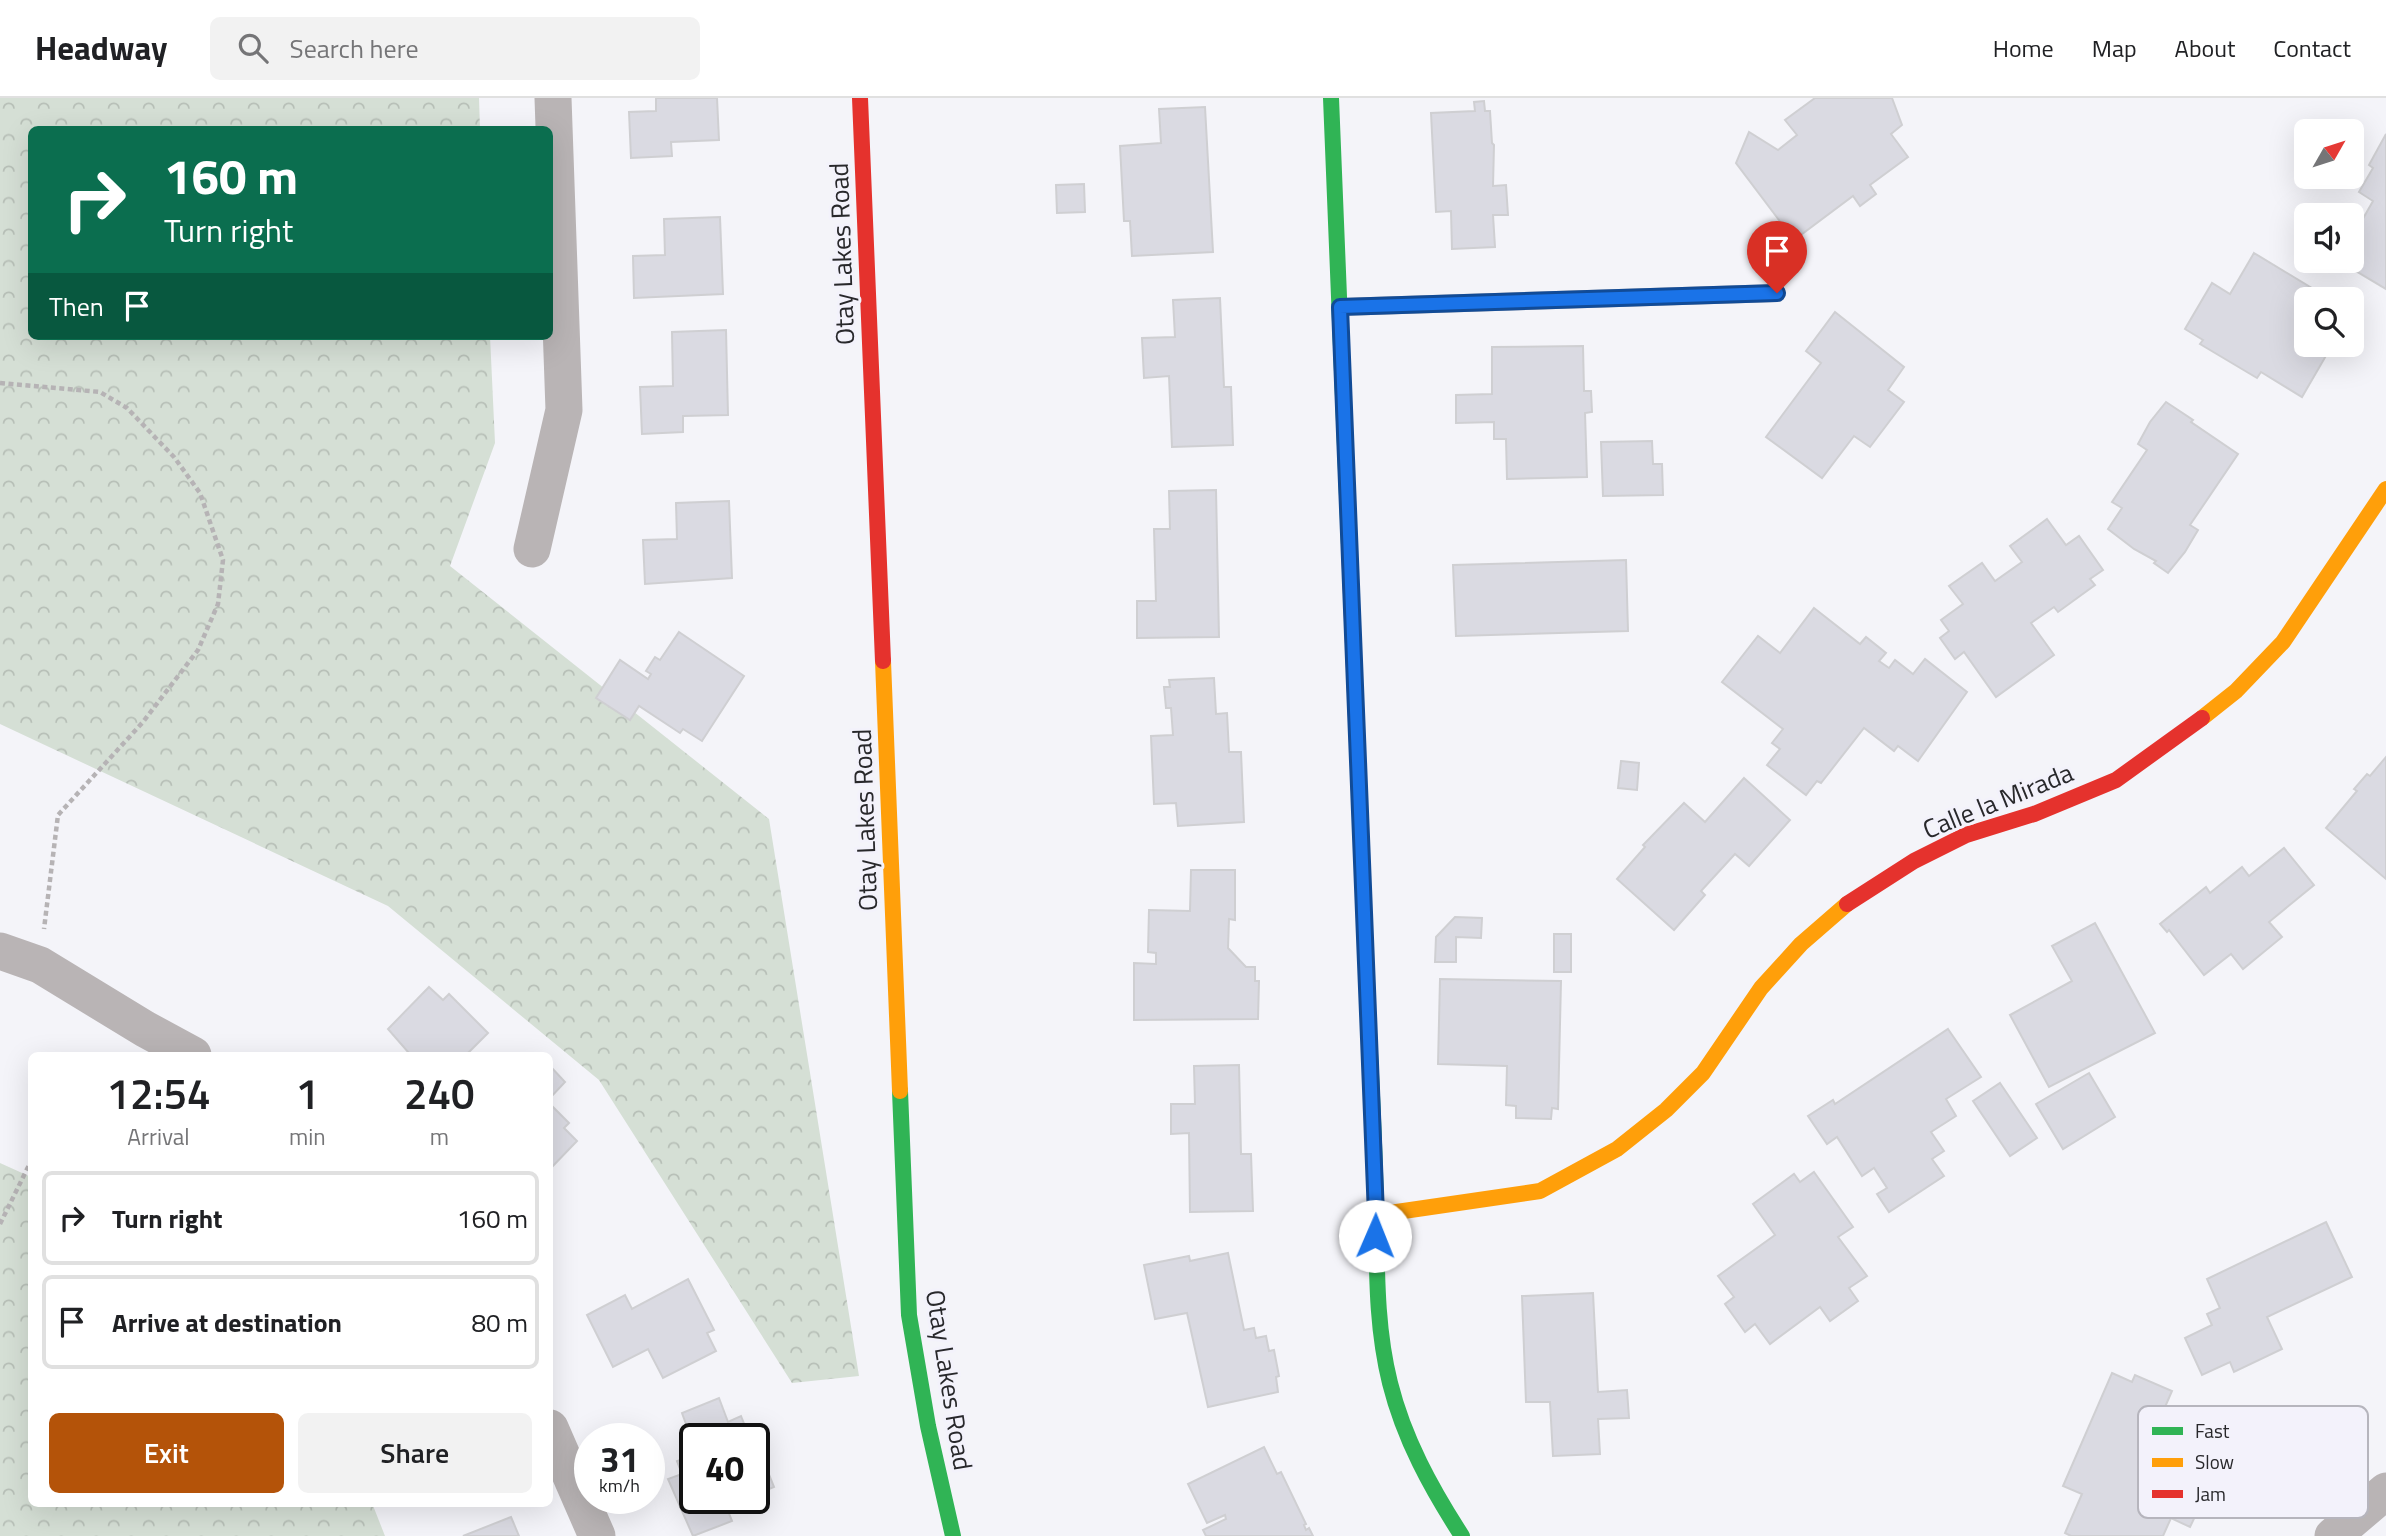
<!DOCTYPE html>
<html lang="en">
<head>
<meta charset="utf-8">
<style>
	body { margin:0; font-family:"Titillium Web",sans-serif; background:#f2f2f2; color:#202124; height:100vh; display:flex; flex-direction:column; font-size:26px; white-space:nowrap }
	* { box-sizing:border-box; margin:0 }
	p { font-size:23px; color:#757577 }
	.icon { flex:none; width:38px; height:38px; fill:none; stroke:currentColor; stroke-width:2; stroke-linecap:round; stroke-linejoin:round }
	.map { position:relative; flex:1; overflow:hidden }
	.side { position:absolute; left:28px; top:954px; width:525px; height:455px; display:flex; flex-direction:column; background:#fff; border-radius:10px; box-shadow:0 7px 28px #0002 }
	.side>* { flex:none }
	.top-card { position:absolute; left:28px; top:28px; width:525px; height:214px; border-radius:10px; box-shadow:0 7px 28px #0002; background:#0b6e4f; color:#fff; overflow:hidden }
	.needle { width:46px; rotate:51deg }
	.controls { position:absolute; left:2294px; top:21px; display:grid; gap:14px }
	.controls a { display:grid; place-items:center; width:70px; height:70px; border-radius:10px; background:#fff; box-shadow:0 7px 28px #0002; font-size:35px }
	.speed { position:absolute; left:574px; top:1325px; display:flex; gap:14px; font-size:35px; font-weight:700; text-align:center }
	.speed>* { display:grid; place-content:center; width:91px; height:91px; border-radius:50%; background:#fff; box-shadow:0 7px 28px #0002; line-height:1 }
	.speed small { font-size:18px; font-weight:400 }
	.speed .limit { border:4px solid #111; border-radius:10px; background:#fff; color:#111 }
	.pin { position:absolute; display:grid; place-items:center; width:60px; height:60px; color:#fff; margin:-72px -30px; border-radius:50% 50% 50% 0; rotate:-45deg; box-shadow:0 0 7px #0007 }
	.pin .icon { rotate:45deg }
	.me { position:absolute; width:77px; margin:-38px; rotate:1deg; stroke-linejoin:round; filter:drop-shadow(0 0 5px #0008) }
	.turn { display:flex; align-items:center; gap:24px; height:147px; padding:0 21px; font-size:32px }
	.turn .icon { width:91px; height:91px; stroke-width:2.5 }
	.turn b { display:block; font-size:49px; line-height:60px }
	.then { display:flex; align-items:center; height:66px; padding:0 21px; background:#0003; gap:14px; font-size:26px }
	.eta { display:flex; justify-content:space-evenly; align-items:center; height:119px; text-align:center }
	.eta b { font-size:42px; font-weight:600; line-height:49px }
	.cta { display:flex; gap:14px; margin-top:auto; padding:14px 21px }
	.cta a { flex:1; height:80px; border-radius:10px; background:#b45309; color:#fff; font-size:28px; font-weight:600; line-height:80px; text-align:center }
	.cta a+a { background:#f2f2f2; color:#202124 }
	ul { padding:0; list-style:none }
	li { display:flex; align-items:center; gap:21px; height:94px; margin:0 14px 10px; padding:0 7px; border:4px solid #e0e0e0; border-radius:10px }
	li div { flex:1 }
	li b { display:block; font-size:26px }
	li em { font-style:normal }
	header { display:flex; align-items:center; gap:42px; box-sizing:border-box; height:98px; padding:0 35px; background:#fff; border-bottom:2px solid #e0e0e0 }
	header strong { font-size:33px }
	nav { display:flex; gap:38px; margin-inline-start:auto; font-size:24px }
	.search { width:490px; height:63px; background:#f2f2f2; display:flex; align-items:center; gap:18px; box-sizing:border-box; padding:0 24px; border-radius:10px; color:#757577; font-size:26px }
	.map>svg:first-child { display:block }
	.forest { fill:url(#forest-crowns) }
	.building { fill:#dadae2; stroke:#cfcfd2; stroke-width:2 }
	.lines { fill:none; stroke-linecap:round; stroke-linejoin:round }
	.path { stroke:#b6b3b5; stroke-width:4.5; stroke-dasharray:5 3.5; stroke-linecap:butt }
	.lane { stroke:#b9b4b5; stroke-width:18 }
	.street { stroke:#b9b4b5; stroke-width:37 }
	.fast { stroke:#30b455; stroke-width:16 }
	.slow { stroke:#ff9f0a; stroke-width:16 }
	.jam { stroke:#e5322d; stroke-width:16 }
	.route-casing { stroke:#114b97; stroke-width:18 }
	.route { stroke:#1a73e8; stroke-width:12 }
	.labels { text-anchor:middle; stroke-width:6; stroke-linejoin:round; paint-order:stroke }
	.street-label { font-size:26px; fill:#28282b; stroke:#f3f2fb }
	.key { fill:#f3f2fb; stroke:#b6b5bd; stroke-width:2 }
	.key-label { font-size:19px; fill:#28282b }
</style>
</head>
<body>
<header>
<strong>Headway</strong>
<div class="search"><svg class="icon" aria-label="search" viewBox="0 0 24 24"><circle cx="10" cy="10" r="6"/><path d="M15 15l6 6"/></svg>Search here</div>
<nav><a>Home</a><a>Map</a><a>About</a><a>Contact</a></nav>
</header>
<div class="map">
<svg width="2386" height="1438" viewBox="0 0 2386 1438">
	<defs>
		<pattern id="forest-crowns" width="20" height="18" patternUnits="userSpaceOnUse" patternTransform="scale(1.75)"><rect width="20" height="18" fill="#d5dfd5"/><path d="M2 6a3 3 0 1 1 6 0M12 15a3 3 0 1 1 6 0" fill="none" stroke="#b7bfb7"/></pattern>
	</defs>
	<rect width="100%" height="100%" fill="#f4f4f9"/>
	<g class="forest">
		<path d="M 0,0 L 479,0 L 480,31 L 32,32 L 32,238 L 490,238 L 495,345 L 450,468 L 769,721 L 859,1278 L 792,1285 L 599,982 L 388,808 L 0,626 Z"/>
		<path d="M 0,1065 L 31,1079 L 32,1405 L 372,1405 L 385,1438 L 0,1438 Z"/>
	</g>
	<g class="building">
		<path d="M 656,0 L 717,0 L 719,42 L 671,44 L 672,58 L 631,60 L 629,14 L 656,13 Z"/>
		<path d="M 1815,0 L 1892,0 L 1902,27 L 1891,36 L 1908,59 L 1870,87 L 1876,96 L 1860,108 L 1853,98 L 1794,142 L 1736,65 L 1749,34 L 1778,52 L 1797,37 L 1785,22 Z"/>
		<path d="M 1484,3 L 1485,13 L 1490,13 L 1492,45 L 1494,47 L 1493,88 L 1506,87 L 1508,117 L 1493,117 L 1495,149 L 1452,151 L 1451,113 L 1436,114 L 1431,15 L 1475,13 L 1474,4 Z"/>
		<path d="M 1205,9 L 1213,154 L 1132,158 L 1130,123 L 1124,123 L 1120,48 L 1161,45 L 1159,11 Z"/>
		<path d="M 2386,36 L 2386,191 L 2339,163 L 2352,163 L 2352,140 L 2373,103 L 2359,94 L 2373,70 L 2369,67 Z"/>
		<path d="M 1084,86 L 1085,114 L 1057,115 L 1056,87 Z"/>
		<path d="M 720,119 L 723,196 L 634,200 L 633,158 L 665,157 L 664,121 Z"/>
		<path d="M 2254,155 L 2330,201 L 2306,201 L 2306,247 L 2322,247 L 2319,252 L 2327,256 L 2302,299 L 2261,274 L 2257,280 L 2200,246 L 2203,242 L 2185,231 L 2212,185 L 2230,196 Z"/>
		<path d="M 1220,200 L 1224,289 L 1231,289 L 1233,347 L 1172,349 L 1169,278 L 1144,280 L 1142,240 L 1175,239 L 1173,202 Z"/>
		<path d="M 1835,214 L 1904,269 L 1888,292 L 1904,304 L 1870,349 L 1854,338 L 1822,380 L 1766,339 L 1821,265 L 1806,253 Z"/>
		<path d="M 726,232 L 728,317 L 683,318 L 683,334 L 642,336 L 640,289 L 673,288 L 672,234 Z"/>
		<path d="M 1583,248 L 1584,293 L 1591,293 L 1592,314 L 1585,315 L 1587,379 L 1507,381 L 1506,341 L 1494,341 L 1494,324 L 1456,325 L 1456,297 L 1492,296 L 1492,249 Z"/>
		<path d="M 2166,304 L 2193,322 L 2191,324 L 2238,356 L 2190,427 L 2198,432 L 2185,454 L 2168,475 L 2154,465 L 2156,463 L 2134,451 L 2108,431 L 2122,410 L 2112,404 L 2147,352 L 2138,346 L 2150,324 Z"/>
		<path d="M 1652,343 L 1653,366 L 1662,366 L 1663,397 L 1603,398 L 1601,344 Z"/>
		<path d="M 1216,392 L 1219,539 L 1137,540 L 1137,503 L 1156,503 L 1154,431 L 1170,431 L 1169,393 Z"/>
		<path d="M 729,403 L 732,480 L 645,486 L 643,442 L 677,441 L 676,405 Z"/>
		<path d="M 2047,421 L 2066,447 L 2079,438 L 2103,472 L 2090,481 L 2095,487 L 2058,514 L 2054,509 L 2031,525 L 2054,557 L 1996,599 L 1964,554 L 1955,561 L 1940,540 L 1949,533 L 1941,522 L 1963,506 L 1949,488 L 1982,465 L 1995,483 L 2022,464 L 2010,448 Z"/>
		<path d="M 1626,462 L 1628,533 L 1456,538 L 1453,467 Z"/>
		<path d="M 1814,510 L 1860,546 L 1866,539 L 1886,555 L 1879,563 L 1889,570 L 1895,562 L 1913,576 L 1925,561 L 1967,594 L 1918,663 L 1898,648 L 1894,653 L 1864,630 L 1821,685 L 1817,683 L 1806,697 L 1767,667 L 1780,651 L 1772,645 L 1783,631 L 1722,584 L 1758,538 L 1780,555 Z"/>
		<path d="M 679,534 L 744,578 L 702,643 L 683,631 L 680,635 L 639,608 L 630,622 L 596,600 L 620,562 L 648,581 L 651,576 L 646,573 L 655,559 L 660,562 Z"/>
		<path d="M 1214,580 L 1216,616 L 1227,615 L 1229,654 L 1241,654 L 1244,724 L 1178,728 L 1176,705 L 1154,706 L 1151,638 L 1173,637 L 1171,610 L 1166,610 L 1164,589 L 1170,589 L 1169,582 Z"/>
		<path d="M 2386,659 L 2386,781 L 2326,730 L 2357,693 L 2354,691 L 2367,676 L 2370,678 Z"/>
		<path d="M 1621,663 L 1639,665 L 1637,692 L 1618,690 Z"/>
		<path d="M 1744,680 L 1790,722 L 1749,768 L 1735,756 L 1701,793 L 1705,797 L 1674,832 L 1617,781 L 1645,749 L 1643,747 L 1684,705 L 1705,724 Z"/>
		<path d="M 2284,750 L 2314,787 L 2269,824 L 2282,839 L 2243,871 L 2231,856 L 2204,877 L 2169,832 L 2167,834 L 2160,826 L 2206,789 L 2210,795 L 2242,769 L 2249,778 Z"/>
		<path d="M 1191,772 L 1235,772 L 1235,822 L 1229,821 L 1228,850 L 1246,869 L 1255,869 L 1255,883 L 1259,883 L 1258,921 L 1134,922 L 1134,865 L 1156,866 L 1156,855 L 1148,854 L 1149,812 L 1190,813 Z"/>
		<path d="M 1455,819 L 1482,820 L 1481,840 L 1456,839 L 1456,864 L 1435,864 L 1436,839 Z"/>
		<path d="M 2095,825 L 2155,935 L 2049,989 L 2010,917 L 2072,883 L 2052,848 Z"/>
		<rect x="1554" y="836" width="17" height="38"/>
		<path d="M 1440,881 L 1561,883 L 1558,1011 L 1552,1010 L 1551,1021 L 1516,1020 L 1516,1008 L 1506,1007 L 1507,968 L 1438,966 Z"/>
		<path d="M 429,889 L 443,902 L 449,896 L 488,935 L 466,957 L 406,957 L 409,955 L 388,931 Z"/>
		<path d="M 1948,931 L 1981,979 L 1946,1001 L 1956,1018 L 1931,1034 L 1944,1053 L 1932,1061 L 1944,1078 L 1889,1114 L 1877,1096 L 1887,1090 L 1874,1070 L 1862,1078 L 1837,1039 L 1827,1046 L 1808,1018 L 1833,1002 L 1835,1006 Z"/>
		<path d="M 1239,967 L 1241,1056 L 1251,1056 L 1253,1113 L 1190,1114 L 1189,1035 L 1171,1036 L 1171,1006 L 1195,1006 L 1194,968 Z"/>
		<path d="M 550,968 L 565,984 L 550,1000 Z"/>
		<path d="M 2089,975 L 2115,1019 L 2063,1051 L 2036,1006 Z"/>
		<path d="M 2000,985 L 2037,1040 L 2010,1058 L 1973,1003 Z"/>
		<path d="M 550,1006 L 569,1025 L 564,1030 L 577,1043 L 550,1071 Z"/>
		<path d="M 1814,1074 L 1853,1129 L 1838,1139 L 1867,1178 L 1849,1190 L 1858,1203 L 1830,1223 L 1820,1209 L 1770,1246 L 1755,1226 L 1745,1234 L 1725,1206 L 1734,1199 L 1718,1178 L 1775,1137 L 1753,1106 L 1794,1076 L 1800,1084 Z"/>
		<path d="M 2326,1124 L 2352,1179 L 2267,1219 L 2282,1251 L 2234,1274 L 2230,1264 L 2202,1277 L 2185,1240 L 2212,1227 L 2207,1216 L 2220,1210 L 2207,1181 Z"/>
		<path d="M 1228,1155 L 1244,1232 L 1254,1230 L 1256,1240 L 1266,1238 L 1269,1253 L 1274,1252 L 1279,1278 L 1276,1279 L 1278,1294 L 1208,1309 L 1187,1215 L 1155,1221 L 1144,1167 L 1189,1158 L 1190,1163 Z"/>
		<path d="M 688,1181 L 714,1232 L 707,1235 L 716,1253 L 663,1280 L 648,1251 L 613,1269 L 587,1217 L 625,1197 L 632,1211 Z"/>
		<path d="M 1593,1195 L 1598,1294 L 1627,1292 L 1629,1320 L 1598,1321 L 1600,1356 L 1553,1358 L 1550,1304 L 1526,1304 L 1522,1198 Z"/>
		<path d="M 2112,1275 L 2132,1284 L 2135,1277 L 2172,1293 L 2158,1325 L 2203,1345 L 2180,1399 L 2200,1408 L 2190,1429 L 2171,1420 L 2163,1438 L 2071,1438 L 2065,1435 L 2082,1396 L 2063,1388 Z"/>
		<path d="M 719,1300 L 728,1324 L 741,1318 L 747,1333 L 751,1332 L 774,1389 L 754,1397 L 754,1340 L 695,1340 L 695,1400 L 746,1400 L 726,1408 L 732,1423 L 693,1438 L 668,1381 L 682,1376 L 677,1363 L 689,1359 L 682,1341 L 690,1337 L 682,1315 Z"/>
		<path d="M 1264,1349 L 1277,1376 L 1281,1374 L 1306,1426 L 1304,1427 L 1306,1432 L 1309,1430 L 1313,1438 L 1206,1438 L 1203,1432 L 1226,1421 L 1225,1417 L 1207,1425 L 1188,1386 Z"/>
		<path d="M 511,1419 L 519,1438 L 463,1438 Z"/>
	</g>
	<g class="lines">
		<g class="path">
			<path d="M 0,285 L 100,294 L 127,310 L 174,359 L 200,395 L 223,462 L 218,506 L 198,552 L 143,624 L 58,717 L 44,831"/>
			<path d="M 0,1126 L 32,1061"/>
		</g>
		<path class="lane" d="M 1340,209 L 1777,195"/>
		<g class="street">
			<path d="M 532,451 L 564,312 L 553,0"/>
			<path d="M 0,853 L 40,867 L 145,931 L 193,957"/>
			<path d="M 550,1330 L 597,1438"/>
			<path d="M 2333,1438 L 2386,1393"/>
		</g>
		<g class="fast">
			<path d="M 1331,0 L 1349,447"/>
			<path d="M 1366,866 C 1369,949 1375,1033 1376,1116 C 1377,1173 1376,1229 1390,1285 C 1404,1341 1431,1390 1462,1438"/>
			<path d="M 900,993 L 909,1217 L 928,1328 L 953,1438"/>
		</g>
		<g class="slow">
			<path d="M 883,563 L 900,993"/>
			<path d="M 2202,620 L 2236,593 L 2283,544 L 2386,391"/>
			<path d="M 1376,1117 L 1540,1093 L 1617,1051 L 1666,1012 L 1703,975 L 1761,890 L 1801,846 L 1847,806"/>
		</g>
		<g class="jam">
			<path d="M 860,0 L 883,563"/>
			<path d="M 1349,447 L 1366,866"/>
			<path d="M 1847,806 L 1914,763 L 1966,737 L 2034,716 L 2116,682 L 2202,620"/>
		</g>
	</g>
	<g class="lines">
		<defs>
			<path id="route" d="M 1375,1138 L 1376,1117 L 1340,209 L 1777,195"/>
		</defs>
		<use href="#route" class="route-casing"/>
		<use href="#route" class="route"/>
	</g>
	<g class="labels">
		<g class="street-label">
			<text transform="translate(842 156) rotate(-92)" y="9">Otay Lakes Road</text>
			<text transform="translate(1998 703) rotate(-22)" y="9">Calle la Mirada</text>
			<text transform="translate(865 722) rotate(-92)" y="9">Otay Lakes Road</text>
			<text transform="translate(949 1282) rotate(81)" y="9">Otay Lakes Road</text>
		</g>
	</g>
	<rect x="2138" y="1308" width="230" height="112" rx="10" class="key"/>
	<rect x="2152" y="1329" width="31" height="8" fill="#30b455"/>
	<rect x="2152" y="1360" width="31" height="9" fill="#ff9f0a"/>
	<rect x="2152" y="1392" width="31" height="8" fill="#e5322d"/>
	<g class="key-label">
		<text x="2195" y="1340">Fast</text>
		<text x="2195" y="1371">Slow</text>
		<text x="2195" y="1403">Jam</text>
	</g>
</svg>
<div class="controls">
<a><svg class="needle" viewBox="-14 -14 28 28"><path d="M0-13l5 13h-10z" fill="#e53935"/><path d="M0 13l5-13h-10z" fill="#757577"/></svg></a>
<a><svg class="icon" aria-label="sound" viewBox="0 0 24 24"><path d="M4 9h4l5-4v14l-5-4H4zM17 9q2 3 0 6"/></svg></a>
<a><svg class="icon" aria-label="search" viewBox="0 0 24 24"><circle cx="10" cy="10" r="6"/><path d="M15 15l6 6"/></svg></a>
</div>
<div class="speed"><div>31<small>km/h</small></div><div class="limit">40</div></div>
<div class="pin" style="left:1777px;top:195px;background:#d93025"><svg class="icon" aria-label="arrive" viewBox="0 0 24 24"><path d="M6 21V4h12l-3 4 3 4H6"/></svg></div>
<svg class="me" style="left:1375px;top:1138px" viewBox="-20 -20 40 40"><circle r="19" fill="#fff"/><path d="M0-13L10 11 0 6-10 11z" fill="#1a73e8"/></svg>
<div class="top-card">
<div class="turn"><svg class="icon" aria-label="right" viewBox="0 0 24 24"><path d="M7 20v-9h11M14 6l5 5-5 5"/></svg><div><b>160 m</b>Turn right</div></div>
<div class="then">Then<svg class="icon" aria-label="arrive" viewBox="0 0 24 24"><path d="M6 21V4h12l-3 4 3 4H6"/></svg></div>
</div>
<section class="side">
<div class="eta">
<div><b>12:54</b><p>Arrival</p></div>
<div><b>1</b><p>min</p></div>
<div><b>240</b><p>m</p></div>
</div>
<ul>
<li><svg class="icon" aria-label="right" viewBox="0 0 24 24"><path d="M7 20v-9h11M14 6l5 5-5 5"/></svg><div><b>Turn right</b></div><em>160 m</em></li>
<li><svg class="icon" aria-label="arrive" viewBox="0 0 24 24"><path d="M6 21V4h12l-3 4 3 4H6"/></svg><div><b>Arrive at destination</b></div><em>80 m</em></li>
</ul>
<div class="cta"><a>Exit</a><a>Share</a></div>
</section>
</div>
</body>
</html>
